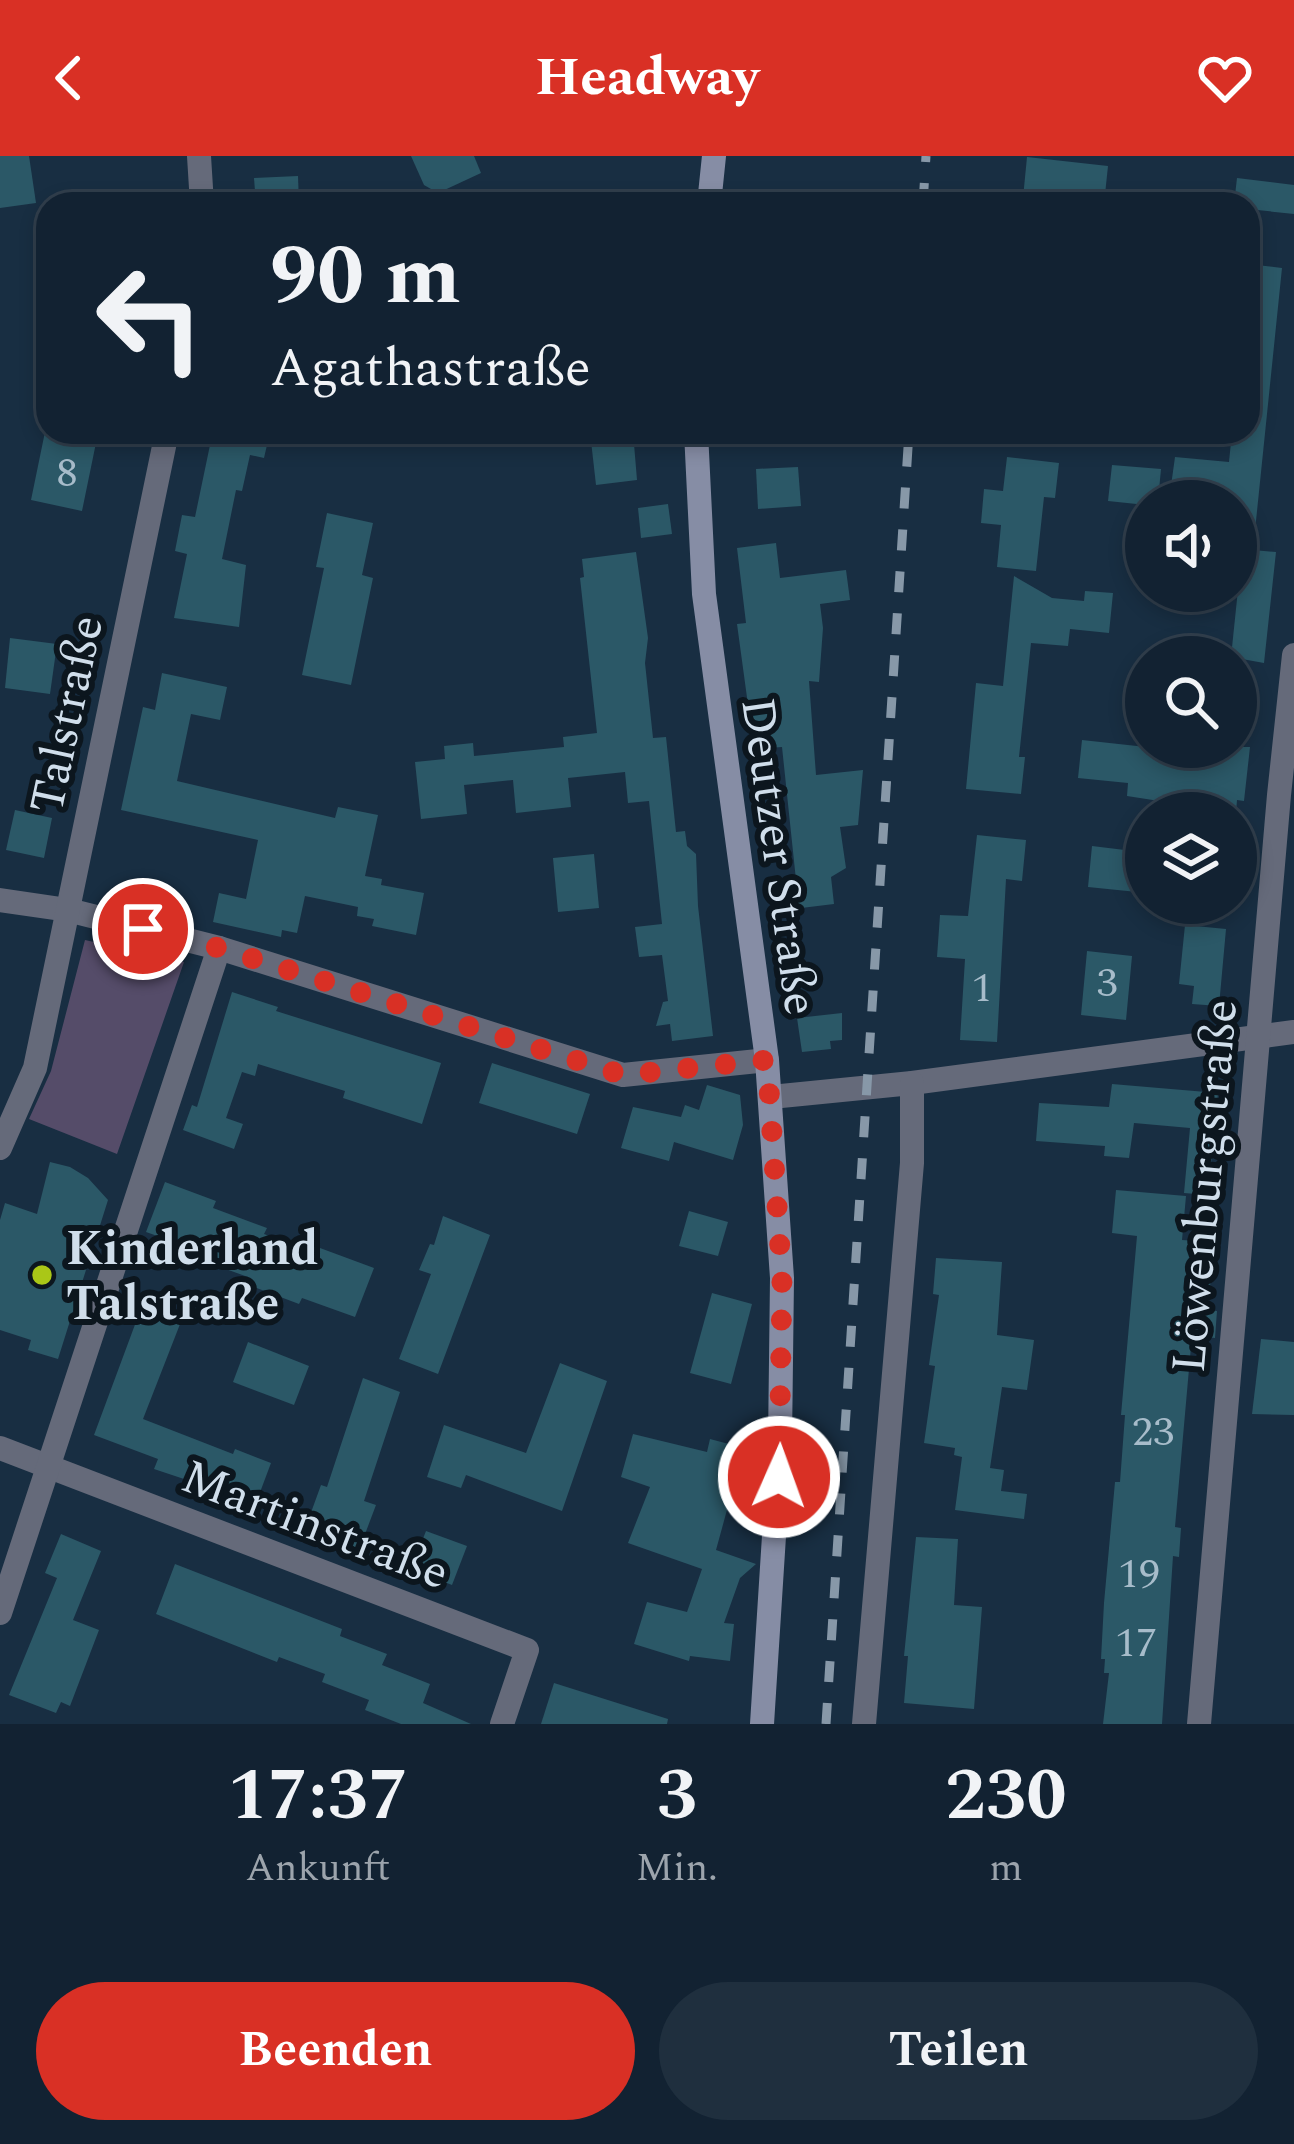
<!DOCTYPE html>
<html lang="de">
<head>
<meta charset="utf-8">
<style>
	body { margin:0; font-family:Spectral,serif; background:#1f2f3e; color:#f1f3f6; height:100vh; display:flex; flex-direction:column; font-size:45px; white-space:nowrap }
	* { box-sizing:border-box; margin:0 }
	p { font-size:39px; color:#9ca4ac }
	.icon { flex:none; width:66px; height:66px; fill:none; stroke:currentColor; stroke-width:2; stroke-linecap:round; stroke-linejoin:round }
	.map { position:relative; height:1568px; overflow:hidden }
	.side { display:flex; flex-direction:column; background:#122232; flex:1 }
	.side>* { flex:none }
	.banner { position:absolute; left:36px; top:36px; width:1224px; height:252px; border-radius:36px; box-shadow:0 6px 18px #0003,0 0 0 3px #313f4d; background:#122232; color:#f1f3f6; overflow:hidden }
	.fabs { position:absolute; left:1125px; top:324px; display:grid; gap:24px }
	.fabs a { display:grid; place-items:center; width:132px; height:132px; border-radius:50%; background:#122232; box-shadow:0 6px 18px #0003,0 0 0 3px #313f4d; font-size:60px }
	.pin { position:absolute; display:grid; place-items:center; width:102px; height:102px; color:#fff; margin:-51px; border:6px solid #fff; border-radius:50%; box-shadow:0 3px 12px #0007 }
	.me { position:absolute; width:132px; margin:-66px; rotate:2deg; stroke-linejoin:round; filter:drop-shadow(0 0 9px #0008) }
	.turn { display:flex; align-items:center; gap:42px; height:252px; padding:0 36px; font-size:54px }
	.turn .icon { width:156px; height:156px; stroke-width:2.5 }
	.turn b { display:block; font-size:84px; line-height:102px }
	.eta { display:flex; justify-content:space-evenly; align-items:center; height:204px; text-align:center }
	.eta b { font-size:72px; font-weight:700; line-height:84px }
	.action { display:flex; gap:24px; margin-top:auto; padding:24px 36px }
	.action a { flex:1; height:138px; border-radius:72px; background:#d93025; color:#fff; font-size:48px; font-weight:700; line-height:138px; text-align:center }
	.action a+a { background:#1f2f3e; color:#f1f3f6 }
	header { display:flex; justify-content:space-between; align-items:center; height:156px; padding:0 36px; background:#d93025; color:#fff; font-size:54px; font-weight:700 }
	.map>svg:first-child { display:block }
	.green { fill:#554c69 }
	.building { fill:#2b5867 }
	.lines { fill:none; stroke-linecap:round; stroke-linejoin:round }
	.street { stroke:#656a7a; stroke-width:24 }
	.secondary { stroke:#868da5; stroke-width:24 }
	.rail { stroke:#8798a8; stroke-width:9; stroke-dasharray:21 21; stroke-linecap:butt }
	.route { stroke:#d93025; stroke-width:21; stroke-dasharray:0 37.8 }
	.poi-dot { fill:#aac717; stroke:#0c161e; stroke-width:4.5 }
	.labels { text-anchor:middle; stroke-width:12; stroke-linejoin:round; paint-order:stroke }
	.number-label { font-size:42px; fill:#a7bcca }
	.street-label { font-size:48px; fill:#d0deeb; stroke:#0c161e }
	.poi-label { font-size:48px; font-weight:bold; fill:#d0deeb; stroke:#0c161e; text-anchor:start }
</style>
</head>
<body>
<header><svg class="icon" aria-label="back" viewBox="0 0 24 24"><path d="M15 5l-7 7 7 7"/></svg>Headway<svg class="icon" aria-label="heart" viewBox="0 0 24 24"><path d="M12 20l-8-8c-3-5 5-10 8-4 3-6 11-1 8 4z"/></svg></header>
<div class="map">
<svg width="1294" height="1568" viewBox="0 0 1294 1568">
	<rect width="100%" height="100%" fill="#182e42"/>
	<path class="green" d="M 85,784 L 184,806 L 117,998 L 29,963 L 51,915 Z"/>
	<g class="building">
		<path d="M 0,0 L 29,0 L 36,47 L 0,52 Z"/>
		<path d="M 411,0 L 474,0 L 481,17 L 438,37 L 424,29 Z"/>
		<path d="M 1027,1 L 1108,10 L 1104,48 L 1023,42 Z"/>
		<path d="M 298,20 L 299,48 L 256,48 L 254,22 Z"/>
		<path d="M 1237,22 L 1294,29 L 1294,58 L 1248,53 L 1248,48 L 1234,48 Z"/>
		<path d="M 1248,108 L 1282,112 L 1253,394 L 1276,396 L 1264,507 L 1231,501 L 1242,395 L 1236,394 L 1236,345 L 1170,337 L 1175,301 L 1229,306 L 1232,276 L 1248,276 Z"/>
		<path d="M 46,271 L 48,276 L 97,282 L 82,355 L 31,344 Z"/>
		<path d="M 196,276 L 270,276 L 264,302 L 250,299 L 242,335 L 236,334 L 222,403 L 246,409 L 239,471 L 174,462 L 187,398 L 175,395 L 182,359 L 195,361 L 210,289 L 195,286 Z"/>
		<path d="M 590,276 L 633,276 L 637,324 L 596,329 Z"/>
		<path d="M 1007,301 L 1059,307 L 1055,342 L 1044,341 L 1036,415 L 997,411 L 1001,369 L 981,367 L 984,333 L 1003,335 Z"/>
		<path d="M 1112,309 L 1161,313 L 1158,345 L 1146,345 L 1146,349 L 1108,345 Z"/>
		<path d="M 798,311 L 801,350 L 758,353 L 756,313 Z"/>
		<path d="M 668,348 L 672,378 L 641,382 L 638,352 Z"/>
		<path d="M 327,357 L 373,367 L 362,419 L 373,422 L 351,529 L 302,519 L 324,412 L 316,411 Z"/>
		<path d="M 776,387 L 780,422 L 846,414 L 850,444 L 820,448 L 823,472 L 819,526 L 809,525 L 816,619 L 863,614 L 858,669 L 840,671 L 846,712 L 831,721 L 834,748 L 793,753 L 790,725 L 796,724 L 782,591 L 754,593 L 737,468 L 746,467 L 737,392 Z"/>
		<path d="M 636,396 L 648,482 L 645,507 L 653,582 L 666,581 L 676,676 L 685,675 L 687,690 L 696,698 L 698,750 L 713,880 L 672,885 L 670,868 L 656,870 L 663,846 L 668,845 L 662,799 L 639,801 L 635,771 L 662,768 L 649,645 L 628,647 L 625,616 L 568,622 L 571,651 L 516,657 L 513,624 L 464,629 L 467,658 L 421,663 L 415,606 L 445,603 L 444,590 L 473,587 L 474,600 L 564,591 L 563,581 L 597,577 L 580,422 L 584,421 L 582,403 Z"/>
		<path d="M 1014,420 L 1052,442 L 1084,445 L 1085,435 L 1113,437 L 1109,477 L 1070,473 L 1068,490 L 1031,487 L 1019,601 L 1025,601 L 1021,638 L 966,633 L 976,527 L 1003,530 Z"/>
		<path d="M 10,482 L 57,488 L 50,538 L 5,532 Z"/>
		<path d="M 162,517 L 227,531 L 220,564 L 191,558 L 177,625 L 335,662 L 338,651 L 378,659 L 365,720 L 382,723 L 381,729 L 424,737 L 416,779 L 372,770 L 374,763 L 357,760 L 358,751 L 305,740 L 297,777 L 282,774 L 281,781 L 213,766 L 219,737 L 246,743 L 258,684 L 121,654 L 143,551 L 155,554 Z"/>
		<path d="M 1082,584 L 1146,591 L 1250,591 L 1244,645 L 1237,644 L 1236,657 L 1171,657 L 1172,647 L 1127,640 L 1128,627 L 1078,622 Z"/>
		<path d="M 15,654 L 52,662 L 44,702 L 6,694 Z"/>
		<path d="M 977,679 L 1026,684 L 1022,725 L 1006,723 L 997,886 L 960,884 L 965,803 L 937,801 L 940,759 L 968,760 Z"/>
		<path d="M 1092,690 L 1133,695 L 1131,706 L 1140,707 L 1137,736 L 1088,731 Z"/>
		<path d="M 594,698 L 599,752 L 558,756 L 553,702 Z"/>
		<path d="M 1185,769 L 1226,773 L 1219,850 L 1192,848 L 1194,830 L 1179,828 Z"/>
		<path d="M 1087,795 L 1132,800 L 1126,864 L 1081,859 Z"/>
		<path d="M 232,836 L 278,851 L 276,855 L 441,907 L 422,968 L 343,942 L 345,935 L 258,908 L 255,920 L 242,916 L 226,962 L 243,968 L 234,993 L 183,974 L 192,949 L 197,951 Z"/>
		<path d="M 842,857 L 842,884 L 830,885 L 831,893 L 802,896 L 797,862 Z"/>
		<path d="M 492,907 L 590,938 L 577,978 L 479,947 Z"/>
		<path d="M 1112,928 L 1218,937 L 1208,1039 L 1184,1037 L 1190,972 L 1134,967 L 1129,1002 L 1104,1000 L 1105,990 L 1036,985 L 1039,947 L 1109,951 Z"/>
		<path d="M 707,929 L 740,939 L 743,969 L 733,1004 L 674,986 L 669,1005 L 621,992 L 633,951 L 681,961 L 685,949 L 699,954 Z"/>
		<path d="M 50,1006 L 70,1011 L 88,1022 L 108,1044 L 58,1203 L 28,1194 L 31,1184 L 0,1174 L 0,1064 L 5,1047 L 37,1058 Z"/>
		<path d="M 165,1026 L 216,1045 L 213,1052 L 267,1072 L 264,1078 L 318,1098 L 320,1092 L 374,1112 L 355,1161 L 302,1142 L 299,1148 L 246,1128 L 248,1121 L 195,1102 L 197,1094 L 146,1076 Z"/>
		<path d="M 1116,1034 L 1186,1040 L 1182,1084 L 1214,1086 L 1208,1154 L 1217,1155 L 1215,1182 L 1192,1179 L 1175,1371 L 1181,1372 L 1179,1401 L 1173,1400 L 1162,1568 L 1103,1568 L 1109,1517 L 1104,1517 L 1105,1503 L 1101,1503 L 1104,1447 L 1115,1326 L 1120,1326 L 1125,1259 L 1121,1259 L 1137,1080 L 1112,1077 Z"/>
		<path d="M 689,1055 L 728,1066 L 718,1100 L 679,1090 Z"/>
		<path d="M 443,1060 L 490,1079 L 438,1218 L 399,1203 L 431,1118 L 419,1114 L 430,1088 L 434,1089 Z"/>
		<path d="M 936,1102 L 1002,1106 L 997,1179 L 1034,1184 L 1027,1234 L 1002,1231 L 990,1312 L 1004,1314 L 1001,1335 L 1027,1338 L 1024,1363 L 955,1354 L 962,1301 L 954,1299 L 955,1292 L 924,1287 L 935,1210 L 929,1209 L 939,1139 L 933,1138 Z"/>
		<path d="M 712,1137 L 752,1148 L 731,1228 L 690,1217 Z"/>
		<path d="M 143,1147 L 182,1163 L 143,1263 L 233,1298 L 235,1293 L 271,1307 L 256,1347 L 154,1313 L 158,1303 L 94,1279 Z"/>
		<path d="M 1261,1183 L 1294,1186 L 1294,1259 L 1252,1258 Z"/>
		<path d="M 248,1186 L 309,1210 L 294,1249 L 233,1226 Z"/>
		<path d="M 560,1207 L 607,1225 L 562,1355 L 466,1319 L 461,1332 L 427,1321 L 444,1269 L 526,1297 Z"/>
		<path d="M 363,1222 L 400,1236 L 364,1345 L 376,1349 L 359,1394 L 305,1373 L 321,1329 L 327,1331 Z"/>
		<path d="M 633,1278 L 707,1296 L 710,1283 L 744,1292 L 716,1394 L 756,1408 L 740,1422 L 724,1467 L 734,1468 L 730,1505 L 690,1500 L 689,1505 L 634,1488 L 647,1446 L 687,1456 L 702,1413 L 628,1387 L 650,1331 L 621,1321 Z"/>
		<path d="M 426,1375 L 467,1390 L 452,1429 L 411,1413 Z"/>
		<path d="M 61,1378 L 101,1395 L 73,1464 L 99,1474 L 70,1550 L 61,1546 L 56,1557 L 9,1539 L 57,1422 L 45,1417 Z"/>
		<path d="M 916,1381 L 958,1383 L 954,1449 L 982,1451 L 974,1553 L 904,1547 L 908,1500 L 904,1500 Z"/>
		<path d="M 175,1408 L 342,1473 L 340,1480 L 387,1498 L 382,1509 L 430,1528 L 423,1547 L 471,1568 L 401,1568 L 365,1554 L 369,1544 L 322,1526 L 325,1518 L 279,1501 L 277,1506 L 156,1458 Z"/>
		<path d="M 554,1527 L 668,1563 L 667,1568 L 541,1568 Z"/>
	</g>
	<g class="lines">
		<g class="street">
			<path d="M 199,0 L 202,48"/>
			<path d="M 0,744 L 68,754 L 219,792 L 623,919 L 767,904"/>
			<path d="M 771,941 L 912,927 L 1294,876"/>
			<path d="M 0,992 L 35,912 L 167,276"/>
			<path d="M 0,1292 L 527,1494 L 502,1568"/>
			<path d="M 0,1457 L 219,792"/>
			<path d="M 864,1568 L 912,1007 L 912,927"/>
			<path d="M 1199,1568 L 1279,639 L 1294,499"/>
		</g>
		<g class="secondary">
			<path d="M 709,48 L 714,0"/>
			<path d="M 696,276 L 704,438 L 767,904 L 782,1122 L 780,1286 L 762,1568"/>
		</g>
		<g class="rail">
			<path d="M 923,48 L 926,0"/>
			<path d="M 826,1568 L 909,276"/>
		</g>
	</g>
	<g class="lines">
		<path class="route" d="M 143,773 L 219,792 L 623,919 L 767,904 L 782,1122 L 779,1321"/>
	</g>
	<circle class="poi-dot" cx="42" cy="1119" r="12"/>
	<g class="labels">
		<g class="number-label">
			<text x="67" y="330">8</text>
			<text x="1107" y="840">3</text>
			<text x="982" y="845">1</text>
			<text x="1153" y="1289">23</text>
			<text x="1139" y="1431">19</text>
			<text x="1136" y="1500">17</text>
		</g>
		<g class="street-label">
			<text transform="translate(65 558) rotate(-78)" y="17">Talstraße</text>
			<text transform="translate(781 700) rotate(82)" y="17">Deutzer Straße</text>
			<text transform="translate(1203 1030) rotate(-85)" y="17">Löwenburgstraße</text>
			<text transform="translate(316 1367) rotate(21)" y="17">Martinstraße</text>
		</g>
		<g class="poi-label">
			<text x="66" y="1108">Kinderland<tspan x="66" dy="55">Talstraße</tspan></text>
		</g>
	</g>
</svg>
<div class="fabs">
<a><svg class="icon" aria-label="sound" viewBox="0 0 24 24"><path d="M4 9h4l5-4v14l-5-4H4zM17 9q2 3 0 6"/></svg></a>
<a><svg class="icon" aria-label="search" viewBox="0 0 24 24"><circle cx="10" cy="10" r="6"/><path d="M15 15l6 6"/></svg></a>
<a><svg class="icon" aria-label="layers" viewBox="0 0 24 24"><path d="M12 4l9 5-9 5-9-5zM3 14l9 5 9-5"/></svg></a>
</div>
<div class="pin" style="left:143px;top:773px;background:#d93025"><svg class="icon" aria-label="arrive" viewBox="0 0 24 24"><path d="M6 21V4h12l-3 4 3 4H6"/></svg></div>
<svg class="me" style="left:779px;top:1321px" viewBox="-20 -20 40 40"><circle r="17" fill="#d93025" stroke="#fff" stroke-width="3"/><path d="M0-11L8 9 0 5-8 9z" fill="#fff"/></svg>
<div class="banner">
<div class="turn"><svg class="icon" aria-label="left" viewBox="0 0 24 24"><path d="M17 20v-9H6M10 6l-5 5 5 5"/></svg><div><b>90 m</b>Agathastraße</div></div>
</div>
</div>
<section class="side">
<div class="eta">
<div><b>17:37</b><p>Ankunft</p></div>
<div><b>3</b><p>Min.</p></div>
<div><b>230</b><p>m</p></div>
</div>
<div class="action"><a>Beenden</a><a>Teilen</a></div>
</section>
</body>
</html>
